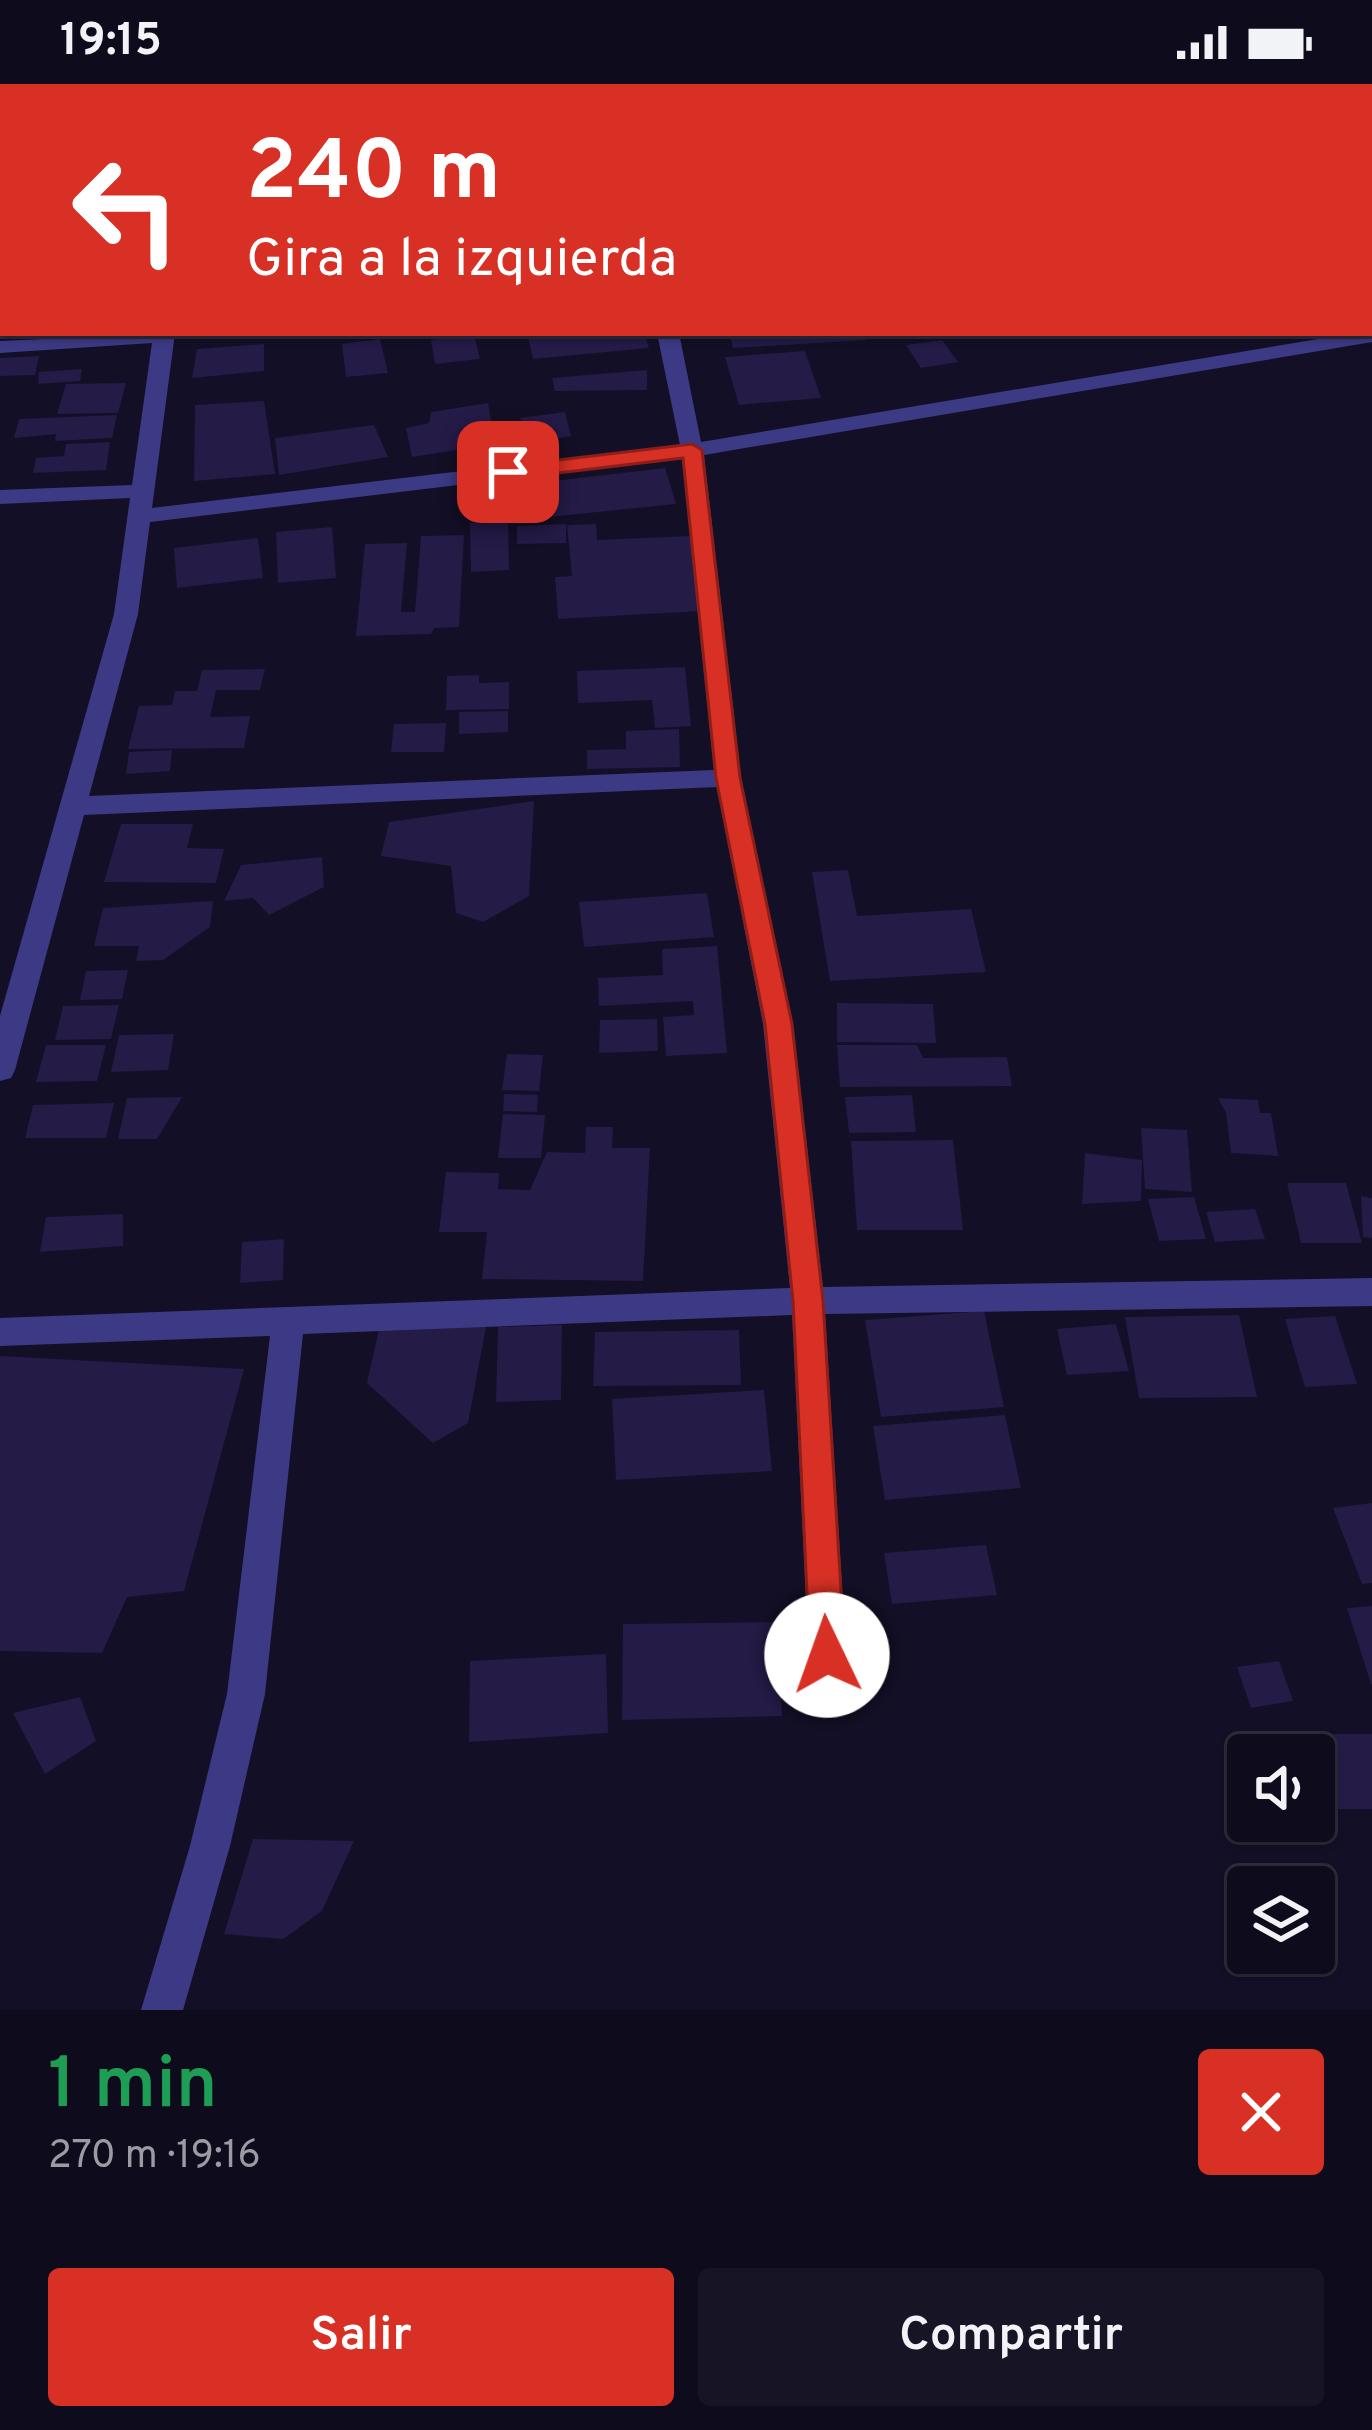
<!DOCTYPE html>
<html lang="es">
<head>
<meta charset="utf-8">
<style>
	body { margin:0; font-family:Overpass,sans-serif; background:#171425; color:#f1f3f6; height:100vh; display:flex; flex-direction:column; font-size:45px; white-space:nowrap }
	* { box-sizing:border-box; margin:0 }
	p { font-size:39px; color:#9b9ba3 }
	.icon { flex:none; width:66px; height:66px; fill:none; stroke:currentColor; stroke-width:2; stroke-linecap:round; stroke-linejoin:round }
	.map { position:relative; height:1926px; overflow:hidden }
	.sheet { display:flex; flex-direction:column; background:#0e0b1c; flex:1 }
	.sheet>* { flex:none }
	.hud { position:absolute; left:0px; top:0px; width:1374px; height:252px; box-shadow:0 3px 9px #0004,0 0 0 3px #2e2b3b; background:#d93025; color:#fff; overflow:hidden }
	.buttons { position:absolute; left:1227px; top:1650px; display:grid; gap:24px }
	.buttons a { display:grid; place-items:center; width:108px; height:108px; border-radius:12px; background:#0e0b1c; box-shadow:0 3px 9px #0004,0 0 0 3px #2e2b3b; font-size:60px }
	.pin { position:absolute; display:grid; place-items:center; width:102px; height:102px; color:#fff; margin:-51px; border-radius:24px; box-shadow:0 6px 18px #0006 }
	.me { position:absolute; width:132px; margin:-66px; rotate:357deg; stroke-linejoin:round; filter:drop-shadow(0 0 9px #0008) }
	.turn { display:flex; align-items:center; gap:42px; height:252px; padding:0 48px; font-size:54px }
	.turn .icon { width:156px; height:156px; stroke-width:2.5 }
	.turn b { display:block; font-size:84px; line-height:102px }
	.round { display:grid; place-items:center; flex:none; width:126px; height:126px; border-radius:12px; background:#171425 }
	.overview { display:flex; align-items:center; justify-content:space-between; height:204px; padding:0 48px }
	h1 { font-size:72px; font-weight:600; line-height:90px; color:#1e9e55 }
	.cta { display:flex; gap:24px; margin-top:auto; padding:24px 48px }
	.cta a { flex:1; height:138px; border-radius:12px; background:#d93025; color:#fff; font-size:48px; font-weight:600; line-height:138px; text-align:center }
	.cta a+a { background:#171425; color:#f1f3f6 }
	.status { display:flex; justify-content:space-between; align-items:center; height:84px; padding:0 60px; background:#0e0b1c; direction:ltr }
	.status svg { height:33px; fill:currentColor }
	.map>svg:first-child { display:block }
	.building { fill:#241b47 }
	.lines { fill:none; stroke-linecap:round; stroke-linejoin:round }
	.street { fill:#3d3a85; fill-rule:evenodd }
	.route { fill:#d93025; stroke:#8d1f18; stroke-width:3 }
</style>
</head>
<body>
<div class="status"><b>19:15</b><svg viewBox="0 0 49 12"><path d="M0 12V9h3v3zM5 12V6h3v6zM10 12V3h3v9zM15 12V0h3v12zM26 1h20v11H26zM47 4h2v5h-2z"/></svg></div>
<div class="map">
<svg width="1372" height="1926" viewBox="0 0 1372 1926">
	<rect width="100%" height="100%" fill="#130f26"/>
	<g class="building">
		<path d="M 527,249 L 644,249 L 649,264 L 533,275 Z"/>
		<path d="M 730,249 L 864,249 L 866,256 L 733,264 Z"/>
		<path d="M 474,251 L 480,275 L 435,280 L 431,256 Z"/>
		<path d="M 380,255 L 388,289 L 346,293 L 342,260 Z"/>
		<path d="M 942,256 L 958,278 L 921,284 L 906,261 Z"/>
		<path d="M 264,260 L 264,287 L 192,294 L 197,265 Z"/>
		<path d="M 805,267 L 821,314 L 739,321 L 725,273 Z"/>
		<path d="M 39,272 L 35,291 L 0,292 L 0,274 Z"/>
		<path d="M 82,285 L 80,297 L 38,300 L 39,288 Z"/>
		<path d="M 647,286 L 647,306 L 555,307 L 552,294 Z"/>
		<path d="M 126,299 L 118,329 L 57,330 L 66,300 Z"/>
		<path d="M 264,317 L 275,390 L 194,397 L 195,321 Z"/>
		<path d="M 488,319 L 495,360 L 412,373 L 406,344 L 429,339 L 431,328 Z"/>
		<path d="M 565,328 L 571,352 L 543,357 L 519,334 Z"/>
		<path d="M 117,331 L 112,354 L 55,357 L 56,350 L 14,354 L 19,335 Z"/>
		<path d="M 374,341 L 388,373 L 279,391 L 275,354 Z"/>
		<path d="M 110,358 L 106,386 L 33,389 L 36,374 L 64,372 L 66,360 Z"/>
		<path d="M 665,384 L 676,420 L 509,437 L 502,403 Z"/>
		<path d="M 508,437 L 509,486 L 471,488 L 470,439 Z"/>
		<path d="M 566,440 L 566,459 L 517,460 L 517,442 Z"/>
		<path d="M 596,440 L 597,456 L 690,452 L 701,527 L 558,535 L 555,493 L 572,492 L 567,441 Z"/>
		<path d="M 332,443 L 336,494 L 278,499 L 276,448 Z"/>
		<path d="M 464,451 L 459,543 L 434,544 L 431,550 L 356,552 L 365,460 L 407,459 L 401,528 L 415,528 L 421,452 Z"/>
		<path d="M 258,454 L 263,494 L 177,504 L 174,464 Z"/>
		<path d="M 685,583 L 691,642 L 655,644 L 652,616 L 578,619 L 577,587 Z"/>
		<path d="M 265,585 L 260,606 L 216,606 L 210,633 L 250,632 L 244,664 L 128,665 L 139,622 L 172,621 L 175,607 L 197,607 L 202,586 Z"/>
		<path d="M 479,591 L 479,599 L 509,598 L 509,625 L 446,626 L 447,592 Z"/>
		<path d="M 508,627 L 508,648 L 459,650 L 459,628 Z"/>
		<path d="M 446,639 L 444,668 L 391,668 L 394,640 Z"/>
		<path d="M 679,645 L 680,683 L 587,685 L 587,666 L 626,665 L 626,647 Z"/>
		<path d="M 172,666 L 170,687 L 126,690 L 129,668 Z"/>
		<path d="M 534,717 L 529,812 L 483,838 L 456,829 L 451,782 L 381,772 L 389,738 Z"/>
		<path d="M 121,740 L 193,740 L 187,764 L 224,765 L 216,799 L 104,798 Z"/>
		<path d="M 322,773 L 324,803 L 269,831 L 253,814 L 224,817 L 241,781 Z"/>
		<path d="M 848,786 L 857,832 L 971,825 L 986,888 L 830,897 L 812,788 Z"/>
		<path d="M 707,809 L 714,853 L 584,863 L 579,818 Z"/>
		<path d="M 213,817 L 210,843 L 163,876 L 136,877 L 139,862 L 94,862 L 103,824 Z"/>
		<path d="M 717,862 L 727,969 L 666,972 L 663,933 L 694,931 L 693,917 L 599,922 L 598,894 L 663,891 L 662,865 Z"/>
		<path d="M 128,886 L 122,915 L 80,916 L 86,887 Z"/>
		<path d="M 837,919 L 933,920 L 936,959 L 837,958 Z"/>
		<path d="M 119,921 L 111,955 L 55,956 L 63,922 Z"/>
		<path d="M 657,935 L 658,967 L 599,969 L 600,936 Z"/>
		<path d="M 174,950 L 168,986 L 111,988 L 119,951 Z"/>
		<path d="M 46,961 L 106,961 L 97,997 L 36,998 Z"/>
		<path d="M 837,961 L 917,961 L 923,974 L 1007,973 L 1012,1002 L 840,1003 Z"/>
		<path d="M 507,970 L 543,971 L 539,1007 L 502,1006 Z"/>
		<path d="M 504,1010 L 538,1011 L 537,1028 L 503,1027 Z"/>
		<path d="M 912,1011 L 916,1048 L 849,1049 L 845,1013 Z"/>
		<path d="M 182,1013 L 157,1055 L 118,1055 L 127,1014 Z"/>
		<path d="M 1218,1014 L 1258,1016 L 1260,1029 L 1271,1029 L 1278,1072 L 1231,1069 L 1226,1029 Z"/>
		<path d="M 114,1019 L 106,1054 L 25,1054 L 33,1021 Z"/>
		<path d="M 503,1030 L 545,1031 L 541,1074 L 498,1074 Z"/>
		<path d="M 586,1043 L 613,1043 L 612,1064 L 650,1064 L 643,1197 L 482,1195 L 487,1148 L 439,1148 L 446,1088 L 499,1089 L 498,1105 L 530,1106 L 547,1068 L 585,1069 Z"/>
		<path d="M 1141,1044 L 1187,1046 L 1192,1108 L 1145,1105 Z"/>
		<path d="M 953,1056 L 963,1146 L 857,1146 L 851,1057 Z"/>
		<path d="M 1085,1069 L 1142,1076 L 1141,1117 L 1082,1120 Z"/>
		<path d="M 1287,1099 L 1346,1099 L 1362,1159 L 1301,1159 Z"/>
		<path d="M 1361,1112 L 1372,1114 L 1372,1154 L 1363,1153 Z"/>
		<path d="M 1194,1113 L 1206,1155 L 1159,1157 L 1148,1115 Z"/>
		<path d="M 1255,1125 L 1265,1155 L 1215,1158 L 1206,1128 Z"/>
		<path d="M 123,1130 L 123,1162 L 40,1168 L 46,1133 Z"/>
		<path d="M 284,1155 L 283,1196 L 240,1199 L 242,1158 Z"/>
		<path d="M 984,1227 L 1004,1323 L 881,1333 L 865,1236 Z"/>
		<path d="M 1239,1231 L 1257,1313 L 1139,1314 L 1125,1233 Z"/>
		<path d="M 1335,1232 L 1357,1300 L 1305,1303 L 1285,1235 Z"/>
		<path d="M 1116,1240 L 1129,1287 L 1067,1291 L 1057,1245 Z"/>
		<path d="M 380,1241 L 486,1243 L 468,1339 L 433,1359 L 367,1299 Z"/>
		<path d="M 562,1241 L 561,1316 L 496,1318 L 498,1243 Z"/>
		<path d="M 739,1246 L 741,1301 L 593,1302 L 595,1248 Z"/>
		<path d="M 0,1272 L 244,1285 L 184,1507 L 127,1513 L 102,1569 L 0,1567 Z"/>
		<path d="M 764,1306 L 772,1387 L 616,1396 L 612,1315 Z"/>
		<path d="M 1005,1331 L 1021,1404 L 885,1416 L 873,1342 Z"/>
		<path d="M 1372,1419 L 1372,1499 L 1362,1500 L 1333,1424 Z"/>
		<path d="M 986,1461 L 997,1511 L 892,1520 L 884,1469 Z"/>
		<path d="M 1372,1522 L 1372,1600 L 1371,1600 L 1347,1524 Z"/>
		<path d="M 777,1538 L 782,1632 L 622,1636 L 623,1540 Z"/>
		<path d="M 606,1570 L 608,1649 L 469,1658 L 470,1577 Z"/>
		<path d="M 1279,1577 L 1293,1617 L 1251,1624 L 1237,1583 Z"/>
		<path d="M 80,1613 L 96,1657 L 45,1690 L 13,1629 Z"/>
		<path d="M 1237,1650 L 1372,1650 L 1372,1725 L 1314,1725 L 1314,1671 L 1248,1671 L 1246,1701 Z"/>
		<path d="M 253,1755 L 354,1757 L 322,1827 L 283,1855 L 224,1850 Z"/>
	</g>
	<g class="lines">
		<g class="street">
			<rect x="186" y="0" width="18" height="3"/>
			<path d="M 287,0 L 347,0 L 285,3 Z"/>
			<rect x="608" y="0" width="18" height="3"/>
			<rect x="0" y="17" width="3" height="10"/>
			<path d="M 3,127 L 3,139 L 0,140 L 0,128 Z"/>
			<path d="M 1372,246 L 1372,258 L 704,371 L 741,694 L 793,940 L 823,1203 L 1372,1194 L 1372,1222 L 825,1230 L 849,1615 L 844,1628 L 830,1633 L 816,1628 L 811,1615 L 792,1231 L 303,1250 L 265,1610 L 230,1762 L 183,1926 L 141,1926 L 190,1762 L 227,1610 L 270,1252 L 0,1262 L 0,1234 L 790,1204 L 763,940 L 717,703 L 84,731 L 15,986 L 11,994 L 0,997 L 0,932 L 114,530 L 130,414 L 0,420 L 0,406 L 132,401 L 152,259 L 0,269 L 0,257 L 175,249 L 152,424 L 680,361 L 657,249 L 679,249 L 701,358 ZM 682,374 L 714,686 L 89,712 L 138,530 L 150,438 Z"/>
		</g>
	</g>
	<path class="route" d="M 692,360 L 702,366 L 740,694 L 792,940 L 823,1217 L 845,1571 L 840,1582 L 827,1587 L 815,1582 L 810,1571 L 793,1217 L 765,940 L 716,694 L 683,374 L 508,395 L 498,388 L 508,382 Z"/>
</svg>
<div class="buttons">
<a><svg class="icon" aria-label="sound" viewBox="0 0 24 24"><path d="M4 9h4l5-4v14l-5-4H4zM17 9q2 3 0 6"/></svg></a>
<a><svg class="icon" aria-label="layers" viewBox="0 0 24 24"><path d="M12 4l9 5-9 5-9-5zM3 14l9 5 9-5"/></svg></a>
</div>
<div class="pin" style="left:508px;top:388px;background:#d93025"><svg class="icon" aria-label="arrive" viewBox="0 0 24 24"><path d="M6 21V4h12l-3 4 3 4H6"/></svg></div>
<svg class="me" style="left:827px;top:1571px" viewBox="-20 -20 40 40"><circle r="19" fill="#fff"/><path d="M0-13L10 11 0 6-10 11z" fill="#d93025"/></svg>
<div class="hud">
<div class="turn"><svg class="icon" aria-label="left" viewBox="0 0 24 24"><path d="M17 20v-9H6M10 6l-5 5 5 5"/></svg><div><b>240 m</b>Gira a la izquierda</div></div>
</div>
</div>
<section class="sheet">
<div class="overview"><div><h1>1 min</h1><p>270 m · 19:16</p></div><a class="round" style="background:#d93025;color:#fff"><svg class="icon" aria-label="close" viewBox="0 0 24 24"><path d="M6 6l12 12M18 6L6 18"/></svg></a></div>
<div class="cta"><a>Salir</a><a>Compartir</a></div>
</section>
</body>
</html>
